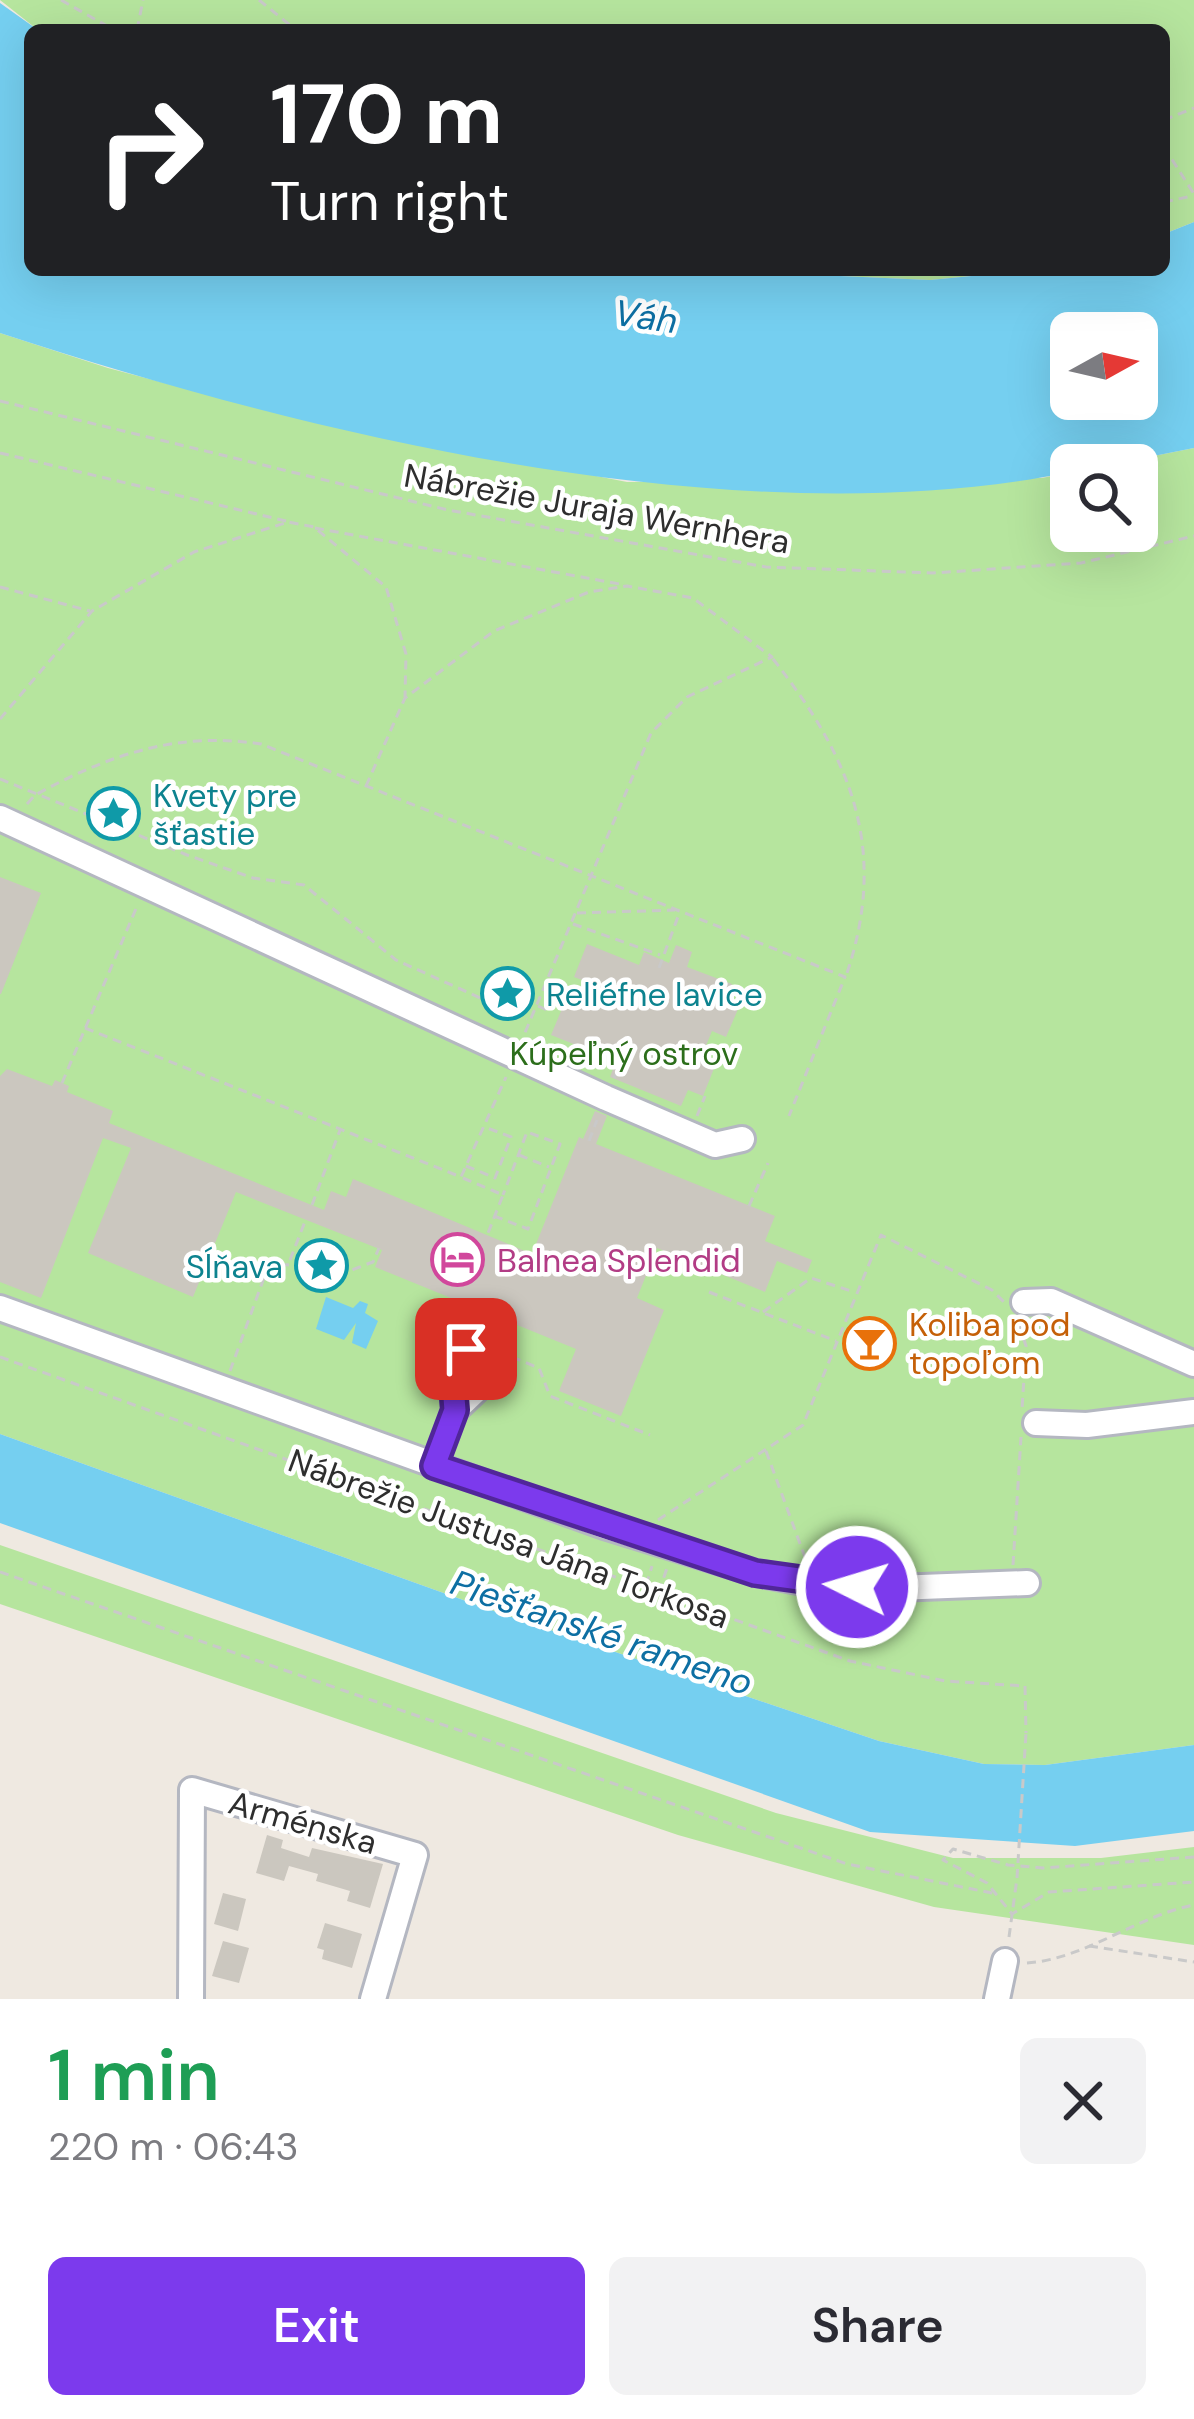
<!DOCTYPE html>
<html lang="en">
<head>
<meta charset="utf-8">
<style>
	body { margin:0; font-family:"DM Sans",sans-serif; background:#f2f2f3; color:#2b2b33; height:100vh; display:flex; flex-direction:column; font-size:45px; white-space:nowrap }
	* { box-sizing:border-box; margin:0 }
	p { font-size:39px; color:#7c7c81 }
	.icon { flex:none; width:66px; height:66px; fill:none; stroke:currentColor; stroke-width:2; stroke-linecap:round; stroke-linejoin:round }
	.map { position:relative; height:1999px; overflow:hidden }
	.drawer { display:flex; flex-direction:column; background:#fff; flex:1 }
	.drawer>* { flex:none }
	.guide { position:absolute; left:24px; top:24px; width:1146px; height:252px; border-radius:18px; box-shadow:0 12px 48px #0002; background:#202124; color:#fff; overflow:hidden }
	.needle { width:78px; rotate:82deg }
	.tools { position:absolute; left:1050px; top:312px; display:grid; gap:24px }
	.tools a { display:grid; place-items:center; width:108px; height:108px; border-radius:18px; background:#fff; box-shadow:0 12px 48px #0002; font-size:60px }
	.pin { position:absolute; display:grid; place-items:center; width:102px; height:102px; color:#fff; margin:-51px; border-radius:24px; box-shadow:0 6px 18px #0006 }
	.me { position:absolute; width:132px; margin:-66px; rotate:275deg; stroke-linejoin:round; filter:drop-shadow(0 0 9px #0008) }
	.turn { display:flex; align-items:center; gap:42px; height:252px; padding:0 48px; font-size:54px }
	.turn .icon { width:156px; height:156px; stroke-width:2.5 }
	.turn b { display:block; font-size:84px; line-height:102px }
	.round { display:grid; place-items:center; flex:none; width:126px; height:126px; border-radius:18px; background:#f2f2f3 }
	.headline { display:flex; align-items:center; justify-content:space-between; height:204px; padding:0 48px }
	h1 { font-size:72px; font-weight:600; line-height:90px; color:#1e9e55 }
	.primary-button { display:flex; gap:24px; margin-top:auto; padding:24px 48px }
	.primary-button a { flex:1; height:138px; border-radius:18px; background:#7c3aed; color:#fff; font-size:48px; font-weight:600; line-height:138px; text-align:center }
	.primary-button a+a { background:#f2f2f3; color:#2b2b33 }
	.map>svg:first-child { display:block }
	.green { fill:#b6e59e }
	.water { fill:#75cff0; fill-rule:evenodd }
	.building { fill:#cbc7bf }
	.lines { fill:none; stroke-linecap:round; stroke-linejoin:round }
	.minor-casing { stroke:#b4b7c1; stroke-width:30 }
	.path { stroke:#c9c9c9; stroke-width:3; stroke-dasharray:9 6; stroke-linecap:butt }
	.minor { stroke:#fff; stroke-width:24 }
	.path-bridge { stroke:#c9c9c9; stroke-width:3; stroke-dasharray:9 6; stroke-linecap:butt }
	.route-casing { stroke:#51269a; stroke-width:30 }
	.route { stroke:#7c3aed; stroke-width:21 }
	.labels { text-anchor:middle; stroke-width:9; stroke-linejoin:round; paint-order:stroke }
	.street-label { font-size:33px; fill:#2e2e2e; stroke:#fff }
	.culture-label { font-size:33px; fill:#0d838f; stroke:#fff; text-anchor:start }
	.park-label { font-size:33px; fill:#2c6e1b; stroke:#fff }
	.hotel-label { font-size:33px; fill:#b23c85; stroke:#fff; text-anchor:start }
	.food-label { font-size:33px; fill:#c56008; stroke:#fff; text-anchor:start }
	.water-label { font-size:36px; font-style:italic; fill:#0d6fa3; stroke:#fff }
</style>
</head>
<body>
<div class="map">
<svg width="1194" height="1999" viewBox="0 0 1194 1999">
	<rect width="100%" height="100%" fill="#efe9e1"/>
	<g class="green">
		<path d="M 0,0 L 1194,0 L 1194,222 L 1164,234 L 1164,30 L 38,30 Z"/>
		<path d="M 703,270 L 1035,270 L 930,280 Z"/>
		<path d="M 0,333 L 108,368 L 293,417 L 627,482 L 1042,478 L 1071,472 L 1071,531 L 1137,531 L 1137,465 L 1108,465 L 1194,448 L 1194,1745 L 1045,1765 L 984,1764 L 879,1741 L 491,1610 L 0,1434 Z"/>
		<path d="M 0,1545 L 776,1813 L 953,1858 L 1101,1858 L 1194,1847 L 1194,1945 L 934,1907 L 678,1835 L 0,1604 Z"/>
	</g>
	<g class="water">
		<path d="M 0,3 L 38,30 L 30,30 L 30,270 L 703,270 L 930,280 L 1035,270 L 1164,270 L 1164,234 L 1194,222 L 1194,448 L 1108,465 L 1071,465 L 1071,472 C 740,539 316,437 0,333 ZM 1071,333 L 1137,333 L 1137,399 L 1071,399 Z"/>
		<path d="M 326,1297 L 353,1308 L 360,1301 L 368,1304 L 365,1313 L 378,1321 L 366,1349 L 352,1343 L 356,1323 L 344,1340 L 316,1329 Z"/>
		<path d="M 0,1434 L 491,1610 L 879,1741 L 984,1764 L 1045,1765 L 1194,1745 L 1194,1831 L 1075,1846 L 870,1832 L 0,1523 Z"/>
	</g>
	<g class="building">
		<path d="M 0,877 L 41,893 L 1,994 L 0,994 Z"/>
		<path d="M 587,944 L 639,965 L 644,952 L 669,963 L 676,945 L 692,952 L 687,967 L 732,984 L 725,1001 L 739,1007 L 726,1037 L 712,1031 L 700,1060 L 715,1066 L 703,1096 L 688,1090 L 681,1106 L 610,1077 L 616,1061 L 551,1035 L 564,1004 L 579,1010 L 590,983 L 574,977 Z"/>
		<path d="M 7,1069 L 52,1086 L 55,1080 L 69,1086 L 67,1092 L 113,1111 L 109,1123 L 324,1210 L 331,1191 L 346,1197 L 353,1179 L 532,1254 L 579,1137 L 583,1139 L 595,1111 L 607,1116 L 596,1144 L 775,1216 L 765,1241 L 812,1260 L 807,1273 L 777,1261 L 765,1292 L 657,1248 L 637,1298 L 664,1310 L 621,1416 L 559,1391 L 576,1349 L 375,1267 L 382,1250 L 236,1192 L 193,1297 L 88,1253 L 131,1148 L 103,1138 L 41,1298 L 0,1282 L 0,1076 Z"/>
		<path d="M 267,1835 L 283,1840 L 281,1848 L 309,1857 L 312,1848 L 383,1864 L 370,1908 L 347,1901 L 350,1891 L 316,1881 L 318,1874 L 289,1866 L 284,1881 L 256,1873 Z"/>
		<path d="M 223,1893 L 246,1899 L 238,1931 L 214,1924 Z"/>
		<path d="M 325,1923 L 362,1934 L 352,1968 L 322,1959 L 324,1950 L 317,1948 Z"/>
		<path d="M 223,1941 L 249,1948 L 239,1983 L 212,1976 Z"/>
	</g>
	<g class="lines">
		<defs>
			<g id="minor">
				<path d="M 0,818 L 606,1098 L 715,1145 L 742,1139"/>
				<path d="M 1024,1302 L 1051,1301 L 1194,1364"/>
				<path d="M 0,1308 L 604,1526 L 756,1573 L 819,1585 L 896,1588 L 1027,1583"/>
				<path d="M 473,1349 L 491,1361 L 492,1375 L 455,1410 L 450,1362 L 459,1352 Z"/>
				<path d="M 1036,1423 L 1087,1425 L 1194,1412"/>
				<path d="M 434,1466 L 455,1410"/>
				<path d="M 191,1999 L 192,1790 L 415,1855 L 373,1999"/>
				<path d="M 997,1999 L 1005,1961"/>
			</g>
		</defs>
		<use href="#minor" class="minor-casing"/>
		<g class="path">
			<path d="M 61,0 L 114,30"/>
			<path d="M 259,0 L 296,30"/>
			<path d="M 137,30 L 143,0"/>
			<path d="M 1164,120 L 1194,108"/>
			<path d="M 1164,147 L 1194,194"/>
			<path d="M 1164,202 L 1192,196"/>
			<path d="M 0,401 L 448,510 L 766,567 L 933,573 L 1081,563 L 1194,536"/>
			<path d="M 0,453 L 286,521"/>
			<path d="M 315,528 L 625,585"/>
			<path d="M 0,587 L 90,611"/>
			<path d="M 773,659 C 852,759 889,850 846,976"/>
			<path d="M 0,719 L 92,611 L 194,552 L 288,522 L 314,527 L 386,587 L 406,654 L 405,697"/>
			<path d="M 0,779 L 187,855 L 253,878 L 304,885 L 396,960 L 527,1019"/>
			<path d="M 366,786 L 405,698 L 494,631 L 589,592 L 627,586 L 693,598 L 772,657 L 687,697 L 651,733 L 524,1035"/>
			<path d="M 27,804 L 35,795 C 109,755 176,731 261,744 L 845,977 L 789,1116"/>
			<path d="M 577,913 L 675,910"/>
			<path d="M 573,924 L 660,955"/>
			<path d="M 659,968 L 679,914"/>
			<path d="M 538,1006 L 549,1011 L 559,985 L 585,995"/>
			<path d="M 85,1028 L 461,1177 L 506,1077"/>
			<path d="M 614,1078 L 621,1063"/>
			<path d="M 62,1083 L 138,904"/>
			<path d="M 697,1116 L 705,1096"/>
			<path d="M 589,1141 L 597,1120"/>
			<path d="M 519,1155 L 549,1167"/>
			<path d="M 466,1166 L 495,1178 L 511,1137 L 485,1127"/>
			<path d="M 463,1178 L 503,1195 L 488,1233"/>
			<path d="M 312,1205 L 340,1130"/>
			<path d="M 749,1206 L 768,1163"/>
			<path d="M 494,1216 L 528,1229 L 560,1144 L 527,1132 L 503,1195"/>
			<path d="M 290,1260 L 306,1219"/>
			<path d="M 709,1292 L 836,1341"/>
			<path d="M 763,1312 L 811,1278 L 854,1292"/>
			<path d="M 1019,1324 L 1026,1346 L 1022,1409"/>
			<path d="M 488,1332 L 495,1315"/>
			<path d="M 0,1357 L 850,1661 L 945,1681 L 1025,1686 L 1026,1733"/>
			<path d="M 512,1357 L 539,1368 L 550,1396 L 650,1435"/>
			<path d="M 230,1371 L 265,1275 C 290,1253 299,1273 327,1276 C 340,1277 360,1266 373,1262 L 379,1248"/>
			<path d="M 766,1451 L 806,1560"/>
			<path d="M 658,1520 L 803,1425 L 881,1235 L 992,1290 L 1004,1302"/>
			<path d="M 1013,1565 L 1021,1437"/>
			<path d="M 0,1572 L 847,1864 L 997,1894"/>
			<path d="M 646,1585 L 652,1566"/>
			<path d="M 659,1592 L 667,1568"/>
			<path d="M 1194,1857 L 1043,1868 L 1008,1865 L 953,1849 L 943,1860 L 987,1883 L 1012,1914 L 1049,1892 L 1194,1882"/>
			<path d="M 1009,1937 L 1017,1878"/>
			<path d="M 1089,1946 L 1194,1962"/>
			<path d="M 1027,1963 C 1086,1959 1136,1916 1194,1905"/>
		</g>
		<use href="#minor" class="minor"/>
		<path class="path-bridge" d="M 1017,1878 L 1026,1733"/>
	</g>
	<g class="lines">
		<defs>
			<path id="route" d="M 466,1349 L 451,1362 L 455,1410 L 434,1466 L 755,1573 L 857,1587"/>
		</defs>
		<use href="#route" class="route-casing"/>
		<use href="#route" class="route"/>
	</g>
	<defs>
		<symbol id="sight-ring" viewBox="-11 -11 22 22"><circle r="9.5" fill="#fff" stroke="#0f9aa8" stroke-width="1.5"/><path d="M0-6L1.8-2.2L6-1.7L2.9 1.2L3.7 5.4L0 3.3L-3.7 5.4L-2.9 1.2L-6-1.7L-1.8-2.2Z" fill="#0f9aa8"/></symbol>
		<symbol id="hotel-ring" viewBox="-11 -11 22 22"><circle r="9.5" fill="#fff" stroke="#d1479c" stroke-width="1.5"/><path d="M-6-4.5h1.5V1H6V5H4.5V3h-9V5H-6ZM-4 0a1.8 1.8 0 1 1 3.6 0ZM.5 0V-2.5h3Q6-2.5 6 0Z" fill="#d1479c"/></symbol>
		<symbol id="bar-ring" viewBox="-11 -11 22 22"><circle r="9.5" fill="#fff" stroke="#e8710a" stroke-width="1.5"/><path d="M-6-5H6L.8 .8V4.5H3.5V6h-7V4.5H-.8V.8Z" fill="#e8710a"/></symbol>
	</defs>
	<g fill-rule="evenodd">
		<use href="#sight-ring" x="84" y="784" width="59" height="59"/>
		<use href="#sight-ring" x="478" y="964" width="59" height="59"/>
		<use href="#hotel-ring" x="428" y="1230" width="59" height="59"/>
		<use href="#sight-ring" x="292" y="1236" width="59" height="59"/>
		<use href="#bar-ring" x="840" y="1314" width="59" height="59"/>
	</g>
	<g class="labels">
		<g class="street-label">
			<text transform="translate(597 508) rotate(10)" y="12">Nábrežie Juraja Wernhera</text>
			<text transform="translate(509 1538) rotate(20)" y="12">Nábrežie Justusa Jána Torkosa</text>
			<text transform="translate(303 1822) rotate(16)" y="12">Arménska</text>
		</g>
		<g class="culture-label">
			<text x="153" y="807">Kvety pre<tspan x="153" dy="38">šťastie</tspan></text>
			<text x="546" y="1006">Reliéfne lavice</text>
			<text x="283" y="1278" text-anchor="end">Sĺňava</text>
		</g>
		<g class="park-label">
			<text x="624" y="1065">Kúpeľný ostrov</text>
		</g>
		<g class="hotel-label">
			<text x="497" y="1272">Balnea Splendid</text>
		</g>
		<g class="food-label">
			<text x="909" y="1336">Koliba pod<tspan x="909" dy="38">topoľom</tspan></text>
		</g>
		<g class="water-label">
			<text transform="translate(646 316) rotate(8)" y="13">Váh</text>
			<text transform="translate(602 1632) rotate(19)" y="13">Piešťanské rameno</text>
		</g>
	</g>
</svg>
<div class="tools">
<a><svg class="needle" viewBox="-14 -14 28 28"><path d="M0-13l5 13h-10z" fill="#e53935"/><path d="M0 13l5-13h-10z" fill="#7c7c81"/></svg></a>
<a><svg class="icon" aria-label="search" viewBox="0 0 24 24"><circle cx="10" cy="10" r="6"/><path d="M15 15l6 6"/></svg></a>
</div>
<div class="pin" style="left:466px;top:1349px;background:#d93025"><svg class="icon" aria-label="arrive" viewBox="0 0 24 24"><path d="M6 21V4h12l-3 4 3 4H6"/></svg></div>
<svg class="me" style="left:857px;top:1587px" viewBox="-20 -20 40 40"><circle r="17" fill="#7c3aed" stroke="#fff" stroke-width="3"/><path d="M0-11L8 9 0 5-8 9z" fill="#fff"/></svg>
<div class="guide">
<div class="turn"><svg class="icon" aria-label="right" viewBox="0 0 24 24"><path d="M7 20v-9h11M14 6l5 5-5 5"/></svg><div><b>170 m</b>Turn right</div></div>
</div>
</div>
<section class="drawer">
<div class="headline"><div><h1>1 min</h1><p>220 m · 06:43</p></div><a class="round"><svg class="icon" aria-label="close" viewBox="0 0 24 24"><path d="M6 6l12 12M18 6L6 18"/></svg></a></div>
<div class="primary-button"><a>Exit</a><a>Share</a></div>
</section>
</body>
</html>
